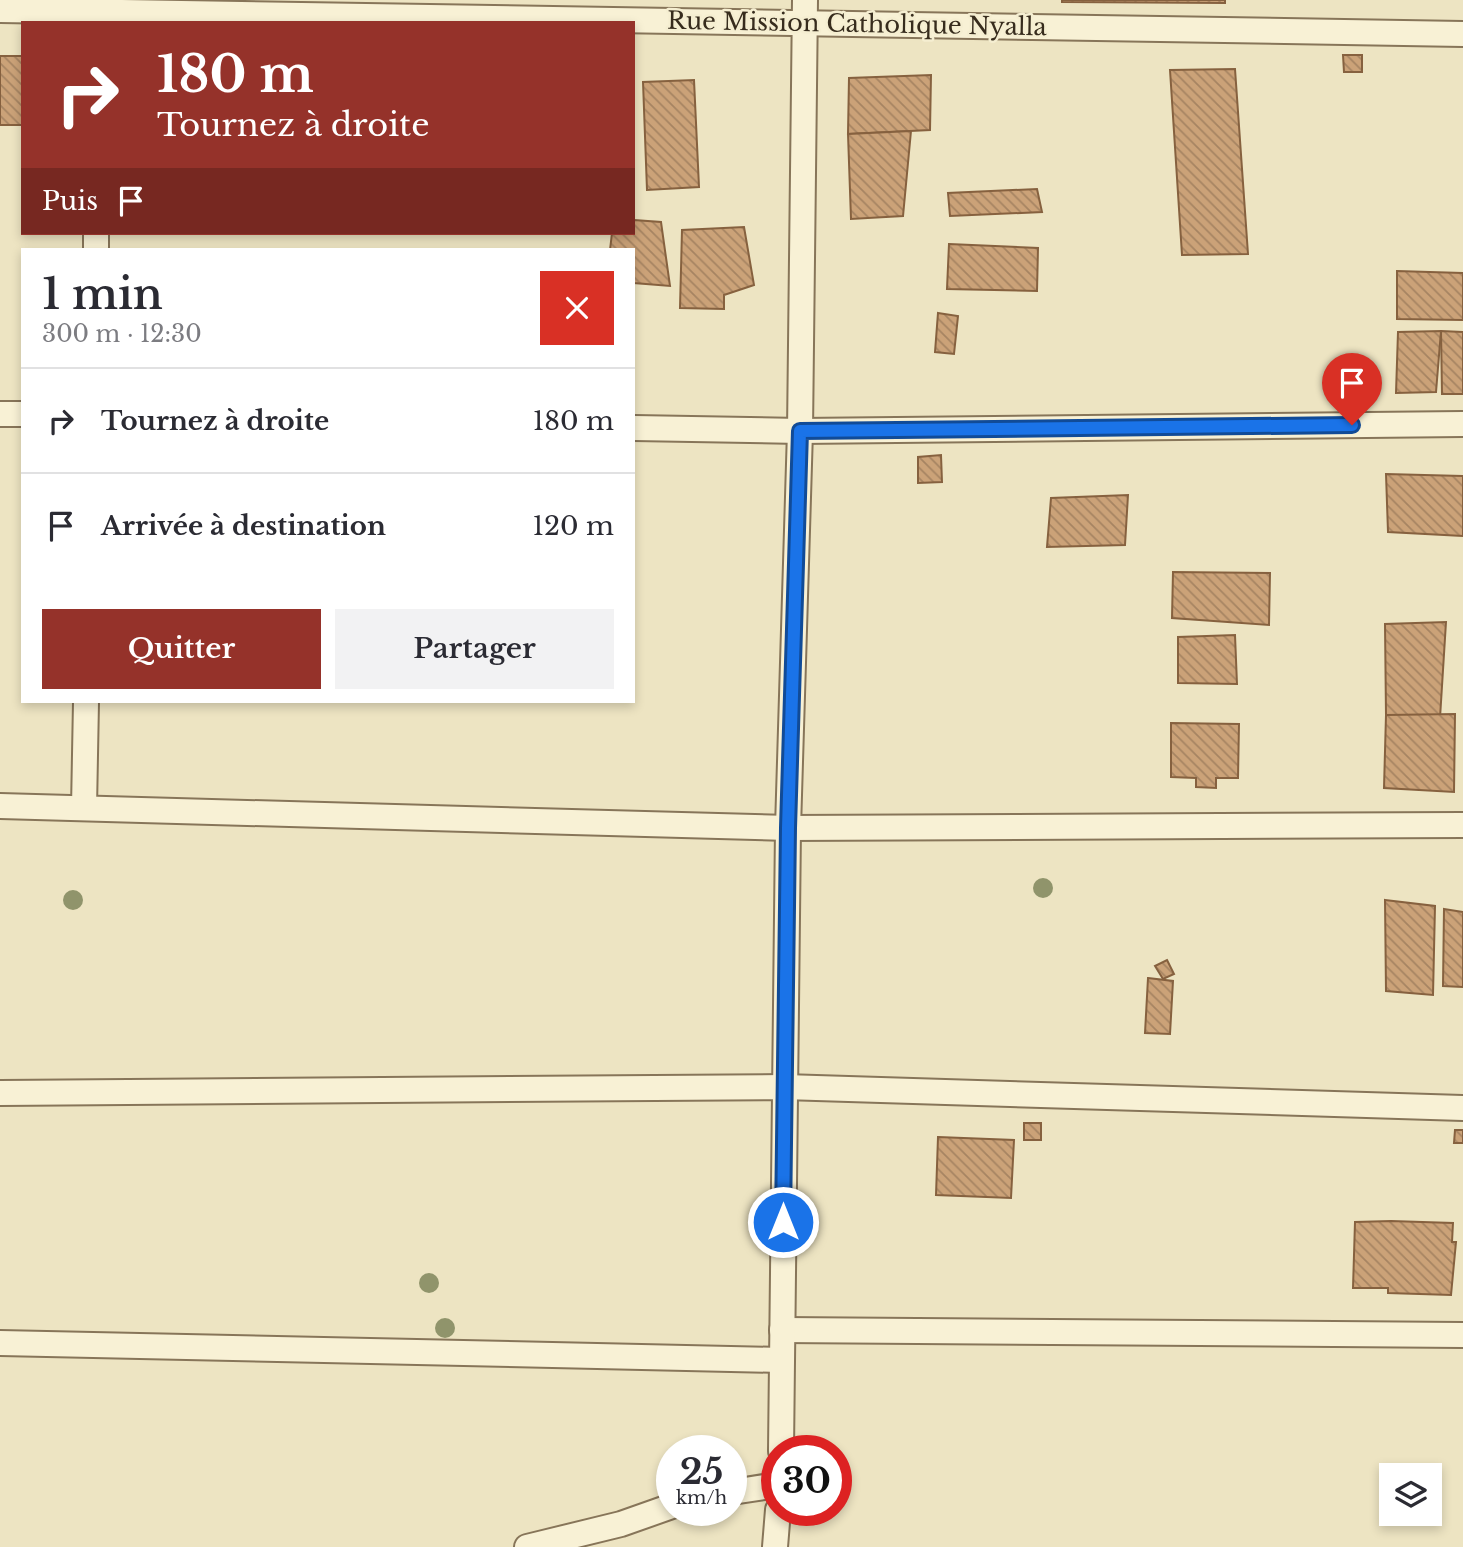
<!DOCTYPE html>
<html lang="fr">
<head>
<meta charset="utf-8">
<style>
	body { margin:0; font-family:"Libre Baskerville",serif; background:#f2f2f3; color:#2b2b33; height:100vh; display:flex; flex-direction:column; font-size:26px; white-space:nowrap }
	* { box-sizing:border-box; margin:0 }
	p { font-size:23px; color:#7c7c81 }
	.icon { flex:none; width:38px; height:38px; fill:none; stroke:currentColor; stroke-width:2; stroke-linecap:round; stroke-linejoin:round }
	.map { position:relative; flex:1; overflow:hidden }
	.side { position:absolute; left:21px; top:248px; width:614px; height:455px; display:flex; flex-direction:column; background:#fff; border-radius:0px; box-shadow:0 4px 10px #0003 }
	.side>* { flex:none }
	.hud { position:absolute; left:21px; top:21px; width:614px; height:214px; border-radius:0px; box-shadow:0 4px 10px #0003; background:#95322a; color:#fff; overflow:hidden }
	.controls { position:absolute; left:1379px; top:1463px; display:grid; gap:14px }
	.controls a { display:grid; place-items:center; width:63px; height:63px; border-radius:0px; background:#fff; box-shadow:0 4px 10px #0003; font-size:35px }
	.speed { position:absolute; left:656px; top:1435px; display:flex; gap:14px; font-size:35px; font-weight:700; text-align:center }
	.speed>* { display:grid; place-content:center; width:91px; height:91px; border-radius:50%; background:#fff; box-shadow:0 4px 10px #0003; line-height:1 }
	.speed small { font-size:18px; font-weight:400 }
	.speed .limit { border:10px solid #d22; background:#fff; color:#111 }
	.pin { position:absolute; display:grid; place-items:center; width:60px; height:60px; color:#fff; margin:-72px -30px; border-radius:50% 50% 50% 0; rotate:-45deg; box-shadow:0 0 7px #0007 }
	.pin .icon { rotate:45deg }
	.me { position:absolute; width:77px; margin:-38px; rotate:0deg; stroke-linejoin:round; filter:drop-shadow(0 0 5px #0008) }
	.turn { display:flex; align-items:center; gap:24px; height:147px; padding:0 21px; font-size:32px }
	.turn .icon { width:91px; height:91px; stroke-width:2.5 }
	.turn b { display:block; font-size:49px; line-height:60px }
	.then { display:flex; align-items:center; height:66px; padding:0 21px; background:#0003; gap:14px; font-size:26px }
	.round { display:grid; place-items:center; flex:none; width:74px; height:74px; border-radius:0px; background:#f2f2f3 }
	.summary { display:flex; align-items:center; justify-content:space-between; height:119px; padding:0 21px }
	h1 { font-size:42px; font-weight:600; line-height:52px }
	.primary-button { display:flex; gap:14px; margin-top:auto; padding:14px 21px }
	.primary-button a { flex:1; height:80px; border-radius:0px; background:#95322a; color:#fff; font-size:28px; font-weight:600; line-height:80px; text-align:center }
	.primary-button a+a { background:#f2f2f3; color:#2b2b33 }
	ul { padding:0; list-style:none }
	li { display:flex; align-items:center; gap:21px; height:105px; padding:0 21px; border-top:2px solid #e1e1e2 }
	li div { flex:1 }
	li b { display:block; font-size:26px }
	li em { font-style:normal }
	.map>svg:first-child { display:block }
	.building { fill:url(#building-back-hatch); stroke:#86613f; stroke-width:2 }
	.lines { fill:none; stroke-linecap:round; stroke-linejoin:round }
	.minor-casing { stroke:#877559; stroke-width:28 }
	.minor { stroke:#f8f1d5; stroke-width:24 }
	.tree { fill:#90946b }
	.route-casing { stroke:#114b97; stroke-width:18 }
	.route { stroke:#1a73e8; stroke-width:12 }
	.labels { text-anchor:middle; stroke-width:5; stroke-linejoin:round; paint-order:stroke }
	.street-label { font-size:24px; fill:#372c1d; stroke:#f5eed1 }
</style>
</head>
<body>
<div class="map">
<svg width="1463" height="1547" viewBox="0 0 1463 1547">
	<defs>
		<pattern id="building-back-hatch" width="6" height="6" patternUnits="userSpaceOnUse" patternTransform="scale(1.75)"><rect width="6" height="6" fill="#cba278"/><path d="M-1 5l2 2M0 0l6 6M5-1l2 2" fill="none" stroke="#a68462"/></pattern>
	</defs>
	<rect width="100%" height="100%" fill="#ede4c2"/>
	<g class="building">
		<path d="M 1062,0 L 1225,0 L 1225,3 L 1062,2 Z"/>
		<path d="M 1343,55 L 1362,55 L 1362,72 L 1344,72 Z"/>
		<rect x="0" y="56" width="23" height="69"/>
		<path d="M 1235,69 L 1248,254 L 1182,255 L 1170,70 Z"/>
		<path d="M 931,75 L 930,130 L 848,134 L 849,78 Z"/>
		<path d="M 694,80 L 699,187 L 647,190 L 643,82 Z"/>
		<path d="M 911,131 L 903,216 L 851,219 L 848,134 Z"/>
		<path d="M 1037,189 L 1042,212 L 950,216 L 948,193 Z"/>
		<path d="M 634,220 L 661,222 L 670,286 L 634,283 L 634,250 L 610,250 L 612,233 L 634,233 Z"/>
		<path d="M 744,227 L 754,285 L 724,295 L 724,309 L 680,308 L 682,230 Z"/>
		<path d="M 949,244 L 1038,248 L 1037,291 L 947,289 Z"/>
		<path d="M 1397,271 L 1463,273 L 1463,320 L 1397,319 Z"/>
		<path d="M 938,313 L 958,316 L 954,354 L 935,352 Z"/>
		<path d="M 1441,331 L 1463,332 L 1463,394 L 1442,394 Z"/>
		<path d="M 1441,331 L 1436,392 L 1396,393 L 1398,332 Z"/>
		<path d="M 941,455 L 942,482 L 918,483 L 918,457 Z"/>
		<path d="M 1386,474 L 1463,476 L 1463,536 L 1388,532 Z"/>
		<path d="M 1128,495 L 1125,545 L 1047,547 L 1051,498 Z"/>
		<path d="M 1173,572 L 1270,573 L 1269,625 L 1172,618 Z"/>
		<path d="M 1446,622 L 1440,718 L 1386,715 L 1385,624 Z"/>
		<path d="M 1235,635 L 1237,684 L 1178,683 L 1178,637 Z"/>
		<path d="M 1455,714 L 1454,792 L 1384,788 L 1386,715 Z"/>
		<path d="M 1171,723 L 1239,724 L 1238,778 L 1216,778 L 1216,788 L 1196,787 L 1196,778 L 1171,777 Z"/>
		<path d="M 1385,900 L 1435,906 L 1433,995 L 1386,991 Z"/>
		<path d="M 1444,909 L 1463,912 L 1463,987 L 1443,986 Z"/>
		<path d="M 1167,960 L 1174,974 L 1163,979 L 1155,966 Z"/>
		<path d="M 1148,978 L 1173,981 L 1170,1034 L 1145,1033 Z"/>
		<rect x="1024" y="1123" width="17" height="17"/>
		<path d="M 1455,1130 L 1463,1130 L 1463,1143 L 1454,1143 Z"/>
		<path d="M 938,1137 L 1014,1140 L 1011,1198 L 936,1195 Z"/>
		<path d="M 1391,1221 L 1453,1223 L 1452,1242 L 1456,1242 L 1451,1295 L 1388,1293 L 1388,1288 L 1353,1288 L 1355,1222 Z"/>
	</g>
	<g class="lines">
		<defs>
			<g id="minor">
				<path d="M 0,10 L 1463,34"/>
				<path d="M 96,250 L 96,233"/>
				<path d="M 0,414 L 23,414"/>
				<path d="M 634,428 L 800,431 L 1463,424"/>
				<path d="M 0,806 L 788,828 L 1463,825"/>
				<path d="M 84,808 L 86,702"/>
				<path d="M 0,1093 L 784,1087 L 1463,1108"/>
				<path d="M 782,1330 L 1463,1335"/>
				<path d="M 0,1343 L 781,1360"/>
				<path d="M 781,1451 L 788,828 L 800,431 L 805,0"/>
				<path d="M 732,1492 L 777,1485"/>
				<path d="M 527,1547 L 621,1524 L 672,1506"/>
				<path d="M 775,1547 L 778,1510"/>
			</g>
		</defs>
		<use href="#minor" class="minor-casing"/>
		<use href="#minor" class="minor"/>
	</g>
	<g class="tree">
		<circle cx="1043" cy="888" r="10"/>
		<circle cx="73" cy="900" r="10"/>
		<circle cx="429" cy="1283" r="10"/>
		<circle cx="445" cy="1328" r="10"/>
	</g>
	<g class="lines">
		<defs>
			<path id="route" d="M 783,1222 L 788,828 L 800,431 L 1352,425"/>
		</defs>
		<use href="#route" class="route-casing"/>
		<use href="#route" class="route"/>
	</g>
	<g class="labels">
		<g class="street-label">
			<text transform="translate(857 24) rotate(1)" y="8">Rue Mission Catholique Nyalla</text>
		</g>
	</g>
</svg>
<div class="controls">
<a><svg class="icon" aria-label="layers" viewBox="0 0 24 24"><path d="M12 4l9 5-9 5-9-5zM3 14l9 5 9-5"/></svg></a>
</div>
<div class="speed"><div>25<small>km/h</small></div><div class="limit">30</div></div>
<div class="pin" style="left:1352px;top:425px;background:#d93025"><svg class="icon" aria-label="arrive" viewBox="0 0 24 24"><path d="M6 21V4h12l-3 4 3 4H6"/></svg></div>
<svg class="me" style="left:783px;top:1222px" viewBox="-20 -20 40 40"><circle r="17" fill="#1a73e8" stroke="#fff" stroke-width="3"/><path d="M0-11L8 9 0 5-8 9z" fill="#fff"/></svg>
<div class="hud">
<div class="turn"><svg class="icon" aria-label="right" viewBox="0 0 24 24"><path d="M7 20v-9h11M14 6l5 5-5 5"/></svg><div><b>180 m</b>Tournez à droite</div></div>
<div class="then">Puis<svg class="icon" aria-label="arrive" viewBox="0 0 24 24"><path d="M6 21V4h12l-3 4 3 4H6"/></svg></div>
</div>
<section class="side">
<div class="summary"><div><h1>1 min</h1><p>300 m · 12:30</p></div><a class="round" style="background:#d93025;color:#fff"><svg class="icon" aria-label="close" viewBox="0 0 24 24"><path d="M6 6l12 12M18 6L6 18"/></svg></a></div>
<ul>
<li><svg class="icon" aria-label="right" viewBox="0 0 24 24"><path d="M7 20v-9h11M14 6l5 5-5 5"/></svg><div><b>Tournez à droite</b></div><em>180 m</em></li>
<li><svg class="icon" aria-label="arrive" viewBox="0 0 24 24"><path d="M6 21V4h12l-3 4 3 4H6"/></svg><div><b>Arrivée à destination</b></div><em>120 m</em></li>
</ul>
<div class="primary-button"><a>Quitter</a><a>Partager</a></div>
</section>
</div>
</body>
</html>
